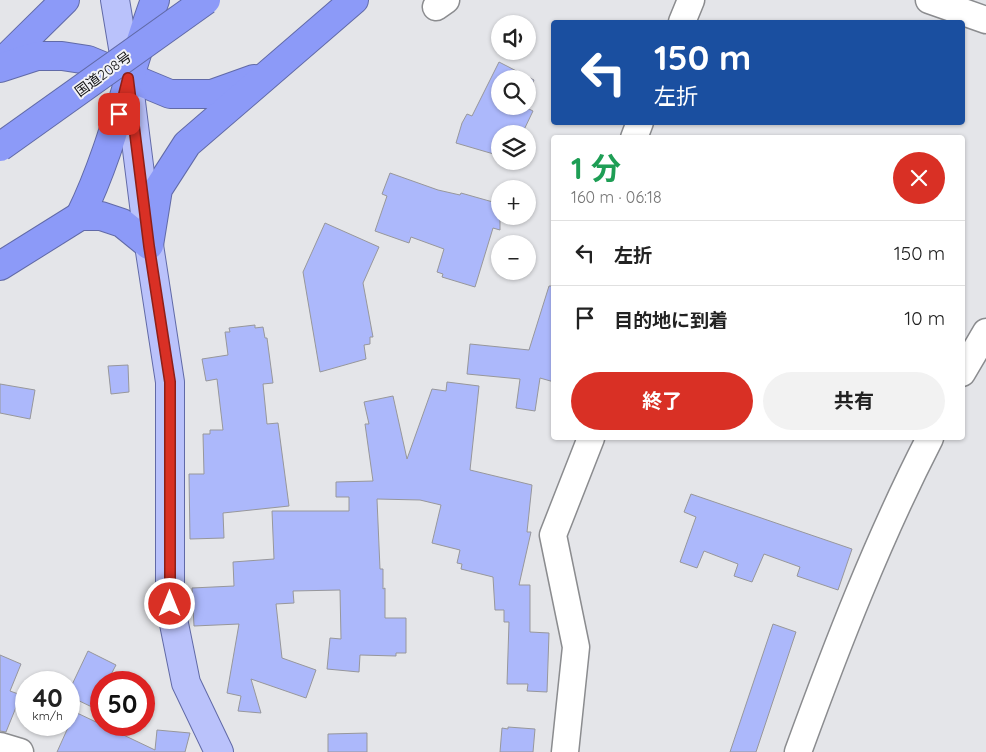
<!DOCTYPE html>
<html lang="ja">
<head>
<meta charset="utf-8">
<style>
	body { margin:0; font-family:Quicksand,"Noto Sans JP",sans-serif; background:#f2f2f2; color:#222; height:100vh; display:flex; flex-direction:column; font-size:19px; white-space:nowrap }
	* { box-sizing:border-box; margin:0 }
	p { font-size:16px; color:#767676 }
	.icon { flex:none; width:28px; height:28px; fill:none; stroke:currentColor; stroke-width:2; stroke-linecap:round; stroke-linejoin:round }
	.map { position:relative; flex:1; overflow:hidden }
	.drawer { position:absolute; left:551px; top:135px; width:414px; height:305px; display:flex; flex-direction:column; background:#fff; border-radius:5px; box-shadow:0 1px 4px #0004 }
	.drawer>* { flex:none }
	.guide { position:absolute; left:551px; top:20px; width:414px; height:105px; border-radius:5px; box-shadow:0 1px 4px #0004; background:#1a4fa0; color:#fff; overflow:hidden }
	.controls { position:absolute; left:491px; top:15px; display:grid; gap:10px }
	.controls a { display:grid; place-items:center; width:45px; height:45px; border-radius:50%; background:#fff; box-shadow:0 1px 4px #0004; font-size:25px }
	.speed { position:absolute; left:15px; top:671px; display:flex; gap:10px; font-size:25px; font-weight:700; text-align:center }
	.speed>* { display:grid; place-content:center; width:65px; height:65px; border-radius:50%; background:#fff; box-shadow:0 1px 4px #0004; line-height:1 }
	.speed small { font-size:12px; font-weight:400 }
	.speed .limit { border:8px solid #d22; background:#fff; color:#111 }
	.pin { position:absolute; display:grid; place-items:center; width:42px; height:42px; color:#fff; margin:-21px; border-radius:10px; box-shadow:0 2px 8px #0006 }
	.me { position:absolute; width:55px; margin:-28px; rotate:0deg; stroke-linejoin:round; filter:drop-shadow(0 0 4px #0008) }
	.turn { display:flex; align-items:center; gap:18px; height:105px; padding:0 20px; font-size:22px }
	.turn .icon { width:65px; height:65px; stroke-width:2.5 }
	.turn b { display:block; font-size:35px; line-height:42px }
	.round { display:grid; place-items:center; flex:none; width:52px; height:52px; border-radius:26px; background:#f2f2f2 }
	.headline { display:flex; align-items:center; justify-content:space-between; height:85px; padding:0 20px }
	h1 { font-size:30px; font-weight:700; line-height:38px; color:#1e9e55 }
	.primary-button { display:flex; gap:10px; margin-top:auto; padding:10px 20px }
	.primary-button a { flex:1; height:58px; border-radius:30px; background:#d93025; color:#fff; font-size:20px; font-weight:700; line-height:58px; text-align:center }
	.primary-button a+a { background:#f2f2f2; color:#222 }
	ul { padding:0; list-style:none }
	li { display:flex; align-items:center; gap:15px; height:65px; padding:0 20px; border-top:1px solid #e0e0e0 }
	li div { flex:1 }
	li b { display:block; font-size:19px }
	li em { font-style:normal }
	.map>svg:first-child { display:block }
	.building { fill:#acb8fb; stroke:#97979b }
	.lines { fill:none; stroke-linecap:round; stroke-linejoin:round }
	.minor-casing { stroke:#8b8c8f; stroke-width:29 }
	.major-casing { stroke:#616aa7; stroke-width:30 }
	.highway-casing { stroke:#616aa7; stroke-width:30 }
	.minor { stroke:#fff; stroke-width:26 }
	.major { stroke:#bac2fb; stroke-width:28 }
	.highway { stroke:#8c9af8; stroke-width:28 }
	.highway-bridge-casing { stroke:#616aa7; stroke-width:30; stroke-linecap:butt }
	.highway-bridge { stroke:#8c9af8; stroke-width:28 }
	.route-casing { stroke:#8d1f18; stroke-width:12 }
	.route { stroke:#d93025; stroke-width:9 }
	.labels { text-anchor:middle; stroke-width:4; stroke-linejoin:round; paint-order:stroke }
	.street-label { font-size:14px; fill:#101011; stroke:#f2f2f7 }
</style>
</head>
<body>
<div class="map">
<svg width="986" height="752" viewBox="0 0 986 752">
	<rect width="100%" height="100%" fill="#e4e5e9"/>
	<g class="building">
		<path d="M 499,62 L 534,80 L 528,93 L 528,79 L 500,79 L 500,106 L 523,106 L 533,111 L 522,134 L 500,134 L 500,148 L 497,155 L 456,143 L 462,123 L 467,114 L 472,116 Z"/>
		<path d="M 390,173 L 438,190 L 460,195 L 461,193 L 500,204 L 500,230 L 493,228 L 475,287 L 442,277 L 443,274 L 437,272 L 444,249 L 411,237 L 409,243 L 375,231 L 387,196 L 382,194 Z"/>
		<path d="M 325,223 L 379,247 L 363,283 L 373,337 L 370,337 L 370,344 L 364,345 L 366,359 L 320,372 L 303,272 Z"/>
		<path d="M 549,286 L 554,286 L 554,382 L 540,378 L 535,411 L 516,408 L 520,379 L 467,374 L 470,344 L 529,350 Z"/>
		<path d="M 255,325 L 255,328 L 263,327 L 265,338 L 267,338 L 273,383 L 263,384 L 267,424 L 278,423 L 289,506 L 223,513 L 224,538 L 190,539 L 189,474 L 204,474 L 203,434 L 210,434 L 210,430 L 223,430 L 217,379 L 206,381 L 202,359 L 228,355 L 225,332 L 230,332 L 229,328 Z"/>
		<path d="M 128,365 L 129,392 L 111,394 L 108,366 Z"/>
		<path d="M 447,382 L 479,386 L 470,470 L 532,485 L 527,532 L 531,532 L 519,585 L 530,585 L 530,632 L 549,633 L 547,692 L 527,691 L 528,684 L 507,684 L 509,622 L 504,622 L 504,610 L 495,610 L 493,577 L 461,569 L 462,564 L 457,563 L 460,550 L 432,543 L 441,505 L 420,500 L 377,499 L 380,569 L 383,569 L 383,589 L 385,588 L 385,618 L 406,618 L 406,653 L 396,653 L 396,656 L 360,655 L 359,672 L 327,669 L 330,638 L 341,639 L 340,590 L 293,591 L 294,603 L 276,604 L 282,658 L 316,670 L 306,698 L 251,679 L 261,713 L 238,711 L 241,696 L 227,693 L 239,624 L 194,626 L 192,588 L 234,586 L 233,562 L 274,559 L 272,511 L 349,511 L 349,497 L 336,497 L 336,482 L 373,481 L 365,424 L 369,424 L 364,402 L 393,396 L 407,459 L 432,389 L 446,391 Z"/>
		<path d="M 0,384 L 35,390 L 30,419 L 0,413 Z"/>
		<path d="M 691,494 L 852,549 L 838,590 L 797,576 L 800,567 L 764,554 L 752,582 L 734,576 L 738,564 L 704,551 L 697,568 L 680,562 L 696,517 L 684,512 Z"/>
		<path d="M 773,624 L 796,632 L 756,752 L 730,752 Z"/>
		<path d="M 88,651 L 116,665 L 107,682 L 101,682 L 101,694 L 94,708 L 69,696 L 69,691 Z"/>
		<path d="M 0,655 L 21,664 L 10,691 L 21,695 L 6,732 L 0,731 Z"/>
		<path d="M 75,712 L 155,750 L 157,730 L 190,733 L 185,752 L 57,752 Z"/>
		<path d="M 508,727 L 535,729 L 533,752 L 500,752 L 502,728 L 508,729 Z"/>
		<path d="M 367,733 L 367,752 L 328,752 L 328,734 Z"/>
	</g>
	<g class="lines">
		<defs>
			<g id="minor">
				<path d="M 929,0 L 986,20"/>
				<path d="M 436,7 L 446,0"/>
				<path d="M 682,22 L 691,0"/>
				<path d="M 634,138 L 640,122"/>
				<path d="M 962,373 L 986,332"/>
				<path d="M 0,746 L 20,752"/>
				<path d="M 565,752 L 576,647 L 553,535 L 591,438"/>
				<path d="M 798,752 C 837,645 878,539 930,438"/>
			</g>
			<path id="major" d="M 115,0 L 128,78 L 149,245 L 170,382 L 170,604 L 186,683 L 219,752"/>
			<g id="highway">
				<path d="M 0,64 L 65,0"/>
				<path d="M 0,68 L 37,56 L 62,56 L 88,60 L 170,94 L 212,94 L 254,79"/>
				<path d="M 80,216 C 114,147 128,72 155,0"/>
				<path d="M 149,245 L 158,189 L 187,144 L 354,0"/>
				<path d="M 0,266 L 80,216 L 101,216 L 122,223 L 149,245"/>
			</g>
		</defs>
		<use href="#minor" class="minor-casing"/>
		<use href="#major" class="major-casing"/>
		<use href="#highway" class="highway-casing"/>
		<use href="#minor" class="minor"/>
		<use href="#major" class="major"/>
		<use href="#highway" class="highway"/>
		<defs>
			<path id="highway-bridge" d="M 0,147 L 206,0"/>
		</defs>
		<use href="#highway-bridge" class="highway-bridge-casing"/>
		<use href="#highway-bridge" class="highway-bridge"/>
	</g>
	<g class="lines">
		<defs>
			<path id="route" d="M 119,114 L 128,78 L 149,246 L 170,382 L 170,604"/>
		</defs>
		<use href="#route" class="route-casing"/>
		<use href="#route" class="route"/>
	</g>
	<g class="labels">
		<g class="street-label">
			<text transform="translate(103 74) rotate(-36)" y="5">国道208号</text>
		</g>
	</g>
</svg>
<div class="controls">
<a><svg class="icon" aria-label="sound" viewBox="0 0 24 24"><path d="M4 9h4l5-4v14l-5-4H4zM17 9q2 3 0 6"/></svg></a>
<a><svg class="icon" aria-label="search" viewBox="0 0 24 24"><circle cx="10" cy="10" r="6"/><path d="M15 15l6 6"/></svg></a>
<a><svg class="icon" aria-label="layers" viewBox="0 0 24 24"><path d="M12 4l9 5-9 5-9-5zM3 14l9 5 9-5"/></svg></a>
<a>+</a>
<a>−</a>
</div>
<div class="speed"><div>40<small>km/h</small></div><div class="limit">50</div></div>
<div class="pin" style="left:119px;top:114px;background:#d93025"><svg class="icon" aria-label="arrive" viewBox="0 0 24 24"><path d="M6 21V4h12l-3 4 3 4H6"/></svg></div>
<svg class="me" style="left:170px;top:604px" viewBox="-20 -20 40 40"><circle r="17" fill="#d93025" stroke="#fff" stroke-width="3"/><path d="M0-11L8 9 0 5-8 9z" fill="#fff"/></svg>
<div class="guide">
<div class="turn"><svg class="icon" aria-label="left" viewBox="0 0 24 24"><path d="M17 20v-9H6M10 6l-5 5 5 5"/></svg><div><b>150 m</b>左折</div></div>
</div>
<section class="drawer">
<div class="headline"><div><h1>1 分</h1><p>160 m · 06:18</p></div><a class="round" style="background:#d93025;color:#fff"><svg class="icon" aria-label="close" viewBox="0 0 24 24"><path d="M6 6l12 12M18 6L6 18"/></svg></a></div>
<ul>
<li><svg class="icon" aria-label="left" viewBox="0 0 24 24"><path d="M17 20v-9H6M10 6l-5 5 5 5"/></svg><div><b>左折</b></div><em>150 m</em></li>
<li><svg class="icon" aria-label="arrive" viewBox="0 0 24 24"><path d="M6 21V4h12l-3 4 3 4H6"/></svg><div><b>目的地に到着</b></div><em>10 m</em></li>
</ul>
<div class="primary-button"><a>終了</a><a>共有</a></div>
</section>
</div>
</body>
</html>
